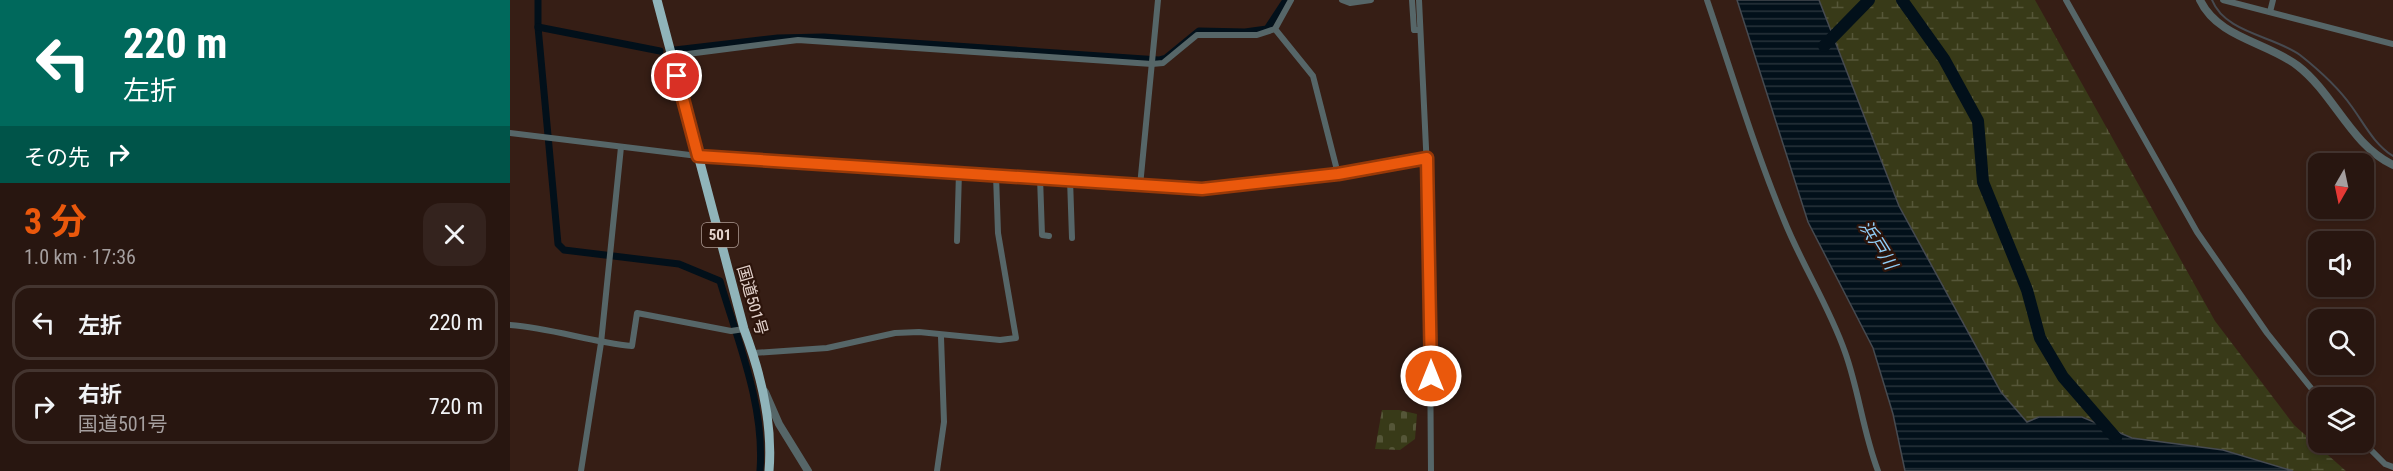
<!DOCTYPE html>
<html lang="ja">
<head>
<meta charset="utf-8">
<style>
	body { margin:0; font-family:"Roboto Condensed","Noto Sans JP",sans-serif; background:#34231e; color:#f1f3f6; height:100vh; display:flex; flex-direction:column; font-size:22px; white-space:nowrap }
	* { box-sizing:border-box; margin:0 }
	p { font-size:20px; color:#a59f9f }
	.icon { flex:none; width:33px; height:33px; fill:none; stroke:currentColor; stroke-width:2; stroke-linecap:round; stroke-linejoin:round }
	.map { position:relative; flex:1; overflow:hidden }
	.drawer { display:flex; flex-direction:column; background:#281610; width:510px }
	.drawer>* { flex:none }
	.guide { background:#00695c; color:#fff; overflow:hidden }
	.needle { width:39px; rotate:189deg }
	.fabs { position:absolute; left:1798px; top:153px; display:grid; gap:12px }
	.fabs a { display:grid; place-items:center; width:66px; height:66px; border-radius:12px; background:#281610; box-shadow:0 3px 9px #0003,0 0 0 2px #443530; font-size:30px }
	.pin { position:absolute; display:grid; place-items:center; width:51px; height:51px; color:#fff; margin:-26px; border:3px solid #fff; border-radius:50%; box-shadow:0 2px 6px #0007 }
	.me { position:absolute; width:66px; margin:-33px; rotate:0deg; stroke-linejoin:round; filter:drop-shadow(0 0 4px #0008) }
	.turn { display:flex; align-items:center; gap:21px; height:126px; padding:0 24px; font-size:27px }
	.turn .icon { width:78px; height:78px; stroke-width:2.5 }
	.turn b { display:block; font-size:42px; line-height:51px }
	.then { display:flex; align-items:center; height:57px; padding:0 24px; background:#0003; gap:12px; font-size:22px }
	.round { display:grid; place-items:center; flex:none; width:63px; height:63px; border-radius:18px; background:#34231e }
	.headline { display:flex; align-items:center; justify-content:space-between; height:102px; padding:0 24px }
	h1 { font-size:36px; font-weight:700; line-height:45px; color:#ea580c }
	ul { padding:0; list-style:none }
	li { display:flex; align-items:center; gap:18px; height:75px; margin:0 12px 9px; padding:0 12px; border:3px solid #443530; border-radius:18px }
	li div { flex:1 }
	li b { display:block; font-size:22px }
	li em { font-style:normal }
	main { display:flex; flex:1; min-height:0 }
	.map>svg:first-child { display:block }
	.wetland { fill:url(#wetland-marsh) }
	.cemetery { fill:url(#cemetery-stones) }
	.water { fill:url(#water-rules); stroke:#464a50; stroke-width:1.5 }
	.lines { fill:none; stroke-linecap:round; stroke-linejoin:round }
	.stream { stroke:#464a50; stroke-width:2 }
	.canal { stroke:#02101a; stroke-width:7 }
	.river { stroke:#02101a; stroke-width:12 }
	.minor { stroke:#566668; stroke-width:6 }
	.tertiary { stroke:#566668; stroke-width:8 }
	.trunk { stroke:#90b4ba; stroke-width:9 }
	.route-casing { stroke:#983908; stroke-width:15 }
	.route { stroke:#ea580c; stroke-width:10 }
	.labels { text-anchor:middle; stroke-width:4.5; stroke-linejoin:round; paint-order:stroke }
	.shield { fill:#2c140b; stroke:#ad9a93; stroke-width:1.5 }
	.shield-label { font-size:15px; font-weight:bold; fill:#e4d3cd }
	.street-label { font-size:16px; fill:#e4d3cd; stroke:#2c140b }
	.water-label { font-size:18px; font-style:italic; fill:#90cef8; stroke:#2c140b }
</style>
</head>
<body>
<main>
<section class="drawer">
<div class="guide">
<div class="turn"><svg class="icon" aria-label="left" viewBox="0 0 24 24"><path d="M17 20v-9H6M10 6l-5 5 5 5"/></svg><div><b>220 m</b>左折</div></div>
<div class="then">その先<svg class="icon" aria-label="right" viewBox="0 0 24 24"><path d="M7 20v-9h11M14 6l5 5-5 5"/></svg></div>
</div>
<div class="headline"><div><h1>3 分</h1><p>1.0 km · 17:36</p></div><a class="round"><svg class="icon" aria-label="close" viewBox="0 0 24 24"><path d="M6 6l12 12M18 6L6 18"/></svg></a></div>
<ul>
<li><svg class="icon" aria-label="left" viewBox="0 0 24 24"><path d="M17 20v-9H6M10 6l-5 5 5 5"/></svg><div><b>左折</b></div><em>220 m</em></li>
<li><svg class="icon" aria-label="right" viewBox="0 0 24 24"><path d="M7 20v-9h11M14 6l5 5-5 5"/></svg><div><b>右折</b><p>国道501号</p></div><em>720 m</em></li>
</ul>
</section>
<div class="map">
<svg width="1883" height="471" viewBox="0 0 1883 471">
	<defs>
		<pattern id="wetland-marsh" width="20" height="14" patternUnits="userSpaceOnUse" patternTransform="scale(1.5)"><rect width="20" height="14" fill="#383a18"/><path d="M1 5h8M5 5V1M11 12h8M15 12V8" fill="none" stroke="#555638"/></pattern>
		<pattern id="cemetery-stones" width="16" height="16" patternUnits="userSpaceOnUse" patternTransform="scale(1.5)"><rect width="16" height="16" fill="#383a18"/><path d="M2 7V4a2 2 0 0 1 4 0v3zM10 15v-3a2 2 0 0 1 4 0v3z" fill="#555638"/></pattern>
		<pattern id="water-rules" width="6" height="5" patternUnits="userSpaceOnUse" patternTransform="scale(1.5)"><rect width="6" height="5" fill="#02101a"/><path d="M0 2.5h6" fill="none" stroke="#27323a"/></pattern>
	</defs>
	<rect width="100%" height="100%" fill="#361e15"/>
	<path class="wetland" d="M 1309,0 L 1525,0 L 1705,321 L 1784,425 L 1836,471 L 1737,471 L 1622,438 L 1574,417 L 1517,422 L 1491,392 L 1389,206 Z"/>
	<path class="cemetery" d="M 872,410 L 889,410 L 907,414 L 905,439 L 890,450 L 865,449 Z"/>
	<path class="water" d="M 1227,0 L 1309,0 L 1389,206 L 1491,392 L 1517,422 L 1529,417 L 1572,417 L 1622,438 L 1713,450 L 1783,471 L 1395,471 L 1383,414 L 1363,348 L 1298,222 Z"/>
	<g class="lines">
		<path class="stream" d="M 1702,0 C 1715,33 1764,36 1790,55 C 1809,70 1828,87 1842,107 C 1855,125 1864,144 1883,156"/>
		<g class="canal">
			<path d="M 28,0 L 28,27 L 48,244 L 54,250 L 169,264 L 210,281 C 228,342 255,406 250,471"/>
			<path d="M 28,27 L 150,51"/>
			<path d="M 165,50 L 268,38 L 314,37 L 649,60 L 656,58 L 689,31 L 735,32 L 757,29 L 776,0"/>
		</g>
		<g class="river">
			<path d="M 1392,0 L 1434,59 L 1468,121 L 1473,182 L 1517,290 L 1530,338 L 1553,377 L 1606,438"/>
			<path d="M 1314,46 L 1359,0"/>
		</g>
		<g class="minor">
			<path d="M 781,0 L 765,29 L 803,76 L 828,174"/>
			<path d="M 832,0 L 840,3 L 861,0"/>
			<path d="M 902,0 L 904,30 L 910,30"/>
			<path d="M 909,0 L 919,211 L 921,471"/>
			<path d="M 1197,0 C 1222,73 1244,148 1274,220 C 1292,265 1319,306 1335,352 C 1349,391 1353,432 1368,471"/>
			<path d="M 1556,0 L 1687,232 L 1757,333 L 1809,398"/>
			<path d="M 1713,0 L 1883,44"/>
			<path d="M 1760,12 L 1763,0"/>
			<path d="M 162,56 L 288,40 L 642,64 L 653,63 L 687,35 L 747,35 L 765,29"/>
			<path d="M 0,133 L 188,156 L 692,189 L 828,174 L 917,158"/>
			<path d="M 530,177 L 532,235 L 539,236"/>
			<path d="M 560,179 L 562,238"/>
			<path d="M 630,186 L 648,0"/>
			<path d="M 447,241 L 449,172"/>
			<path d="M 0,325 C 42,328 80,342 122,346 L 127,313 L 221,331 L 234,329"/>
			<path d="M 243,353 L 317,348 L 385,333 L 409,332 L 490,340 L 506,338 L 488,233 L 486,175"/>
			<path d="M 1853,442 L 1875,464 L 1883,467"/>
			<path d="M 71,471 L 91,343 L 111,147"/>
			<path d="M 427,471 L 434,422 L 431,337"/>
		</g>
		<g class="tertiary">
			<path d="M 1690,0 C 1708,38 1757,42 1788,66 C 1824,94 1841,145 1883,165"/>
			<path d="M 255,392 L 269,424 L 298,471"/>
		</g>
		<path class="trunk" d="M 147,0 L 234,329 C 251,374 263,423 259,471"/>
	</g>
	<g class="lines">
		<defs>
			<path id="route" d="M 167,76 L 188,156 L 692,189 L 828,174 L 917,158 L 921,376"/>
		</defs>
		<use href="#route" class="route-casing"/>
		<use href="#route" class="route"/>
	</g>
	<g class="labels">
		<rect class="shield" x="192" y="223" width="36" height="24" rx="4.5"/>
		<g class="shield-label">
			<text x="210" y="240">501</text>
		</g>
		<g class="street-label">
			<text transform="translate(243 300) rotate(74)" y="6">国道501号</text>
		</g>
		<g class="water-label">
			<text transform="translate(1368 245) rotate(58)" y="6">浜戸川</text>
		</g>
	</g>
</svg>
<div class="fabs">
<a><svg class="needle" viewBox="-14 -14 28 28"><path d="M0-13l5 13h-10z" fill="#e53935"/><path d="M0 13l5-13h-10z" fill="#a59f9f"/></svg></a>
<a><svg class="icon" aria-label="sound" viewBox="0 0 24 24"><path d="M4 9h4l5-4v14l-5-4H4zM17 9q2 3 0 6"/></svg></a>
<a><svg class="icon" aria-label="search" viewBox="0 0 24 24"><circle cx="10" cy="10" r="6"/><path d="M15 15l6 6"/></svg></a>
<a><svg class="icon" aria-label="layers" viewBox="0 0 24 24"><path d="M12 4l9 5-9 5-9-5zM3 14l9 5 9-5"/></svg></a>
</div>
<div class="pin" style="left:167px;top:76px;background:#d93025"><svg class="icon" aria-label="arrive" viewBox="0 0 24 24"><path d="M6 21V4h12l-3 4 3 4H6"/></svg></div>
<svg class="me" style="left:921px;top:376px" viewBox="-20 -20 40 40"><circle r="17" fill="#ea580c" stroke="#fff" stroke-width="3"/><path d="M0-11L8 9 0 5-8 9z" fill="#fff"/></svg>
</div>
</main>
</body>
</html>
